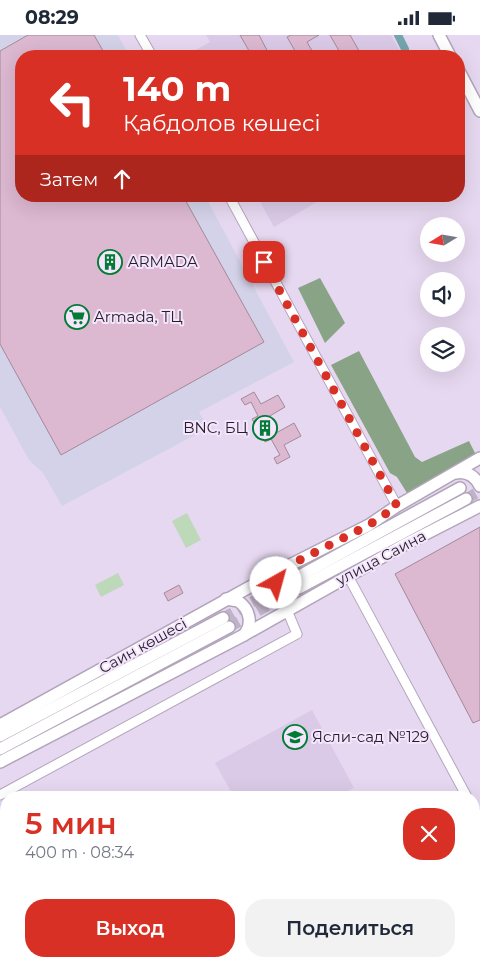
<!DOCTYPE html>
<html lang="ru">
<head>
<meta charset="utf-8">
<style>
	body { margin:0; font-family:Montserrat,sans-serif; background:#f2f2f3; color:#1f2937; height:100vh; display:flex; flex-direction:column; font-size:19px; white-space:nowrap }
	* { box-sizing:border-box; margin:0 }
	p { font-size:16px; color:#747a83 }
	.icon { flex:none; width:28px; height:28px; fill:none; stroke:currentColor; stroke-width:2; stroke-linecap:round; stroke-linejoin:round }
	.map { position:relative; flex:1; overflow:hidden }
	.side { position:absolute; left:0px; top:756px; width:480px; height:176px; display:flex; flex-direction:column; background:#fff; border-radius:20px 20px 0 0; box-shadow:0 5px 20px #0002 }
	.side>* { flex:none }
	.top-card { position:absolute; left:15px; top:15px; width:450px; height:152px; border-radius:20px; box-shadow:0 5px 20px #0002; background:#d93025; color:#fff; overflow:hidden }
	.needle { width:32px; rotate:259deg }
	.buttons { position:absolute; left:420px; top:182px; display:grid; gap:10px }
	.buttons a { display:grid; place-items:center; width:45px; height:45px; border-radius:50%; background:#fff; box-shadow:0 5px 20px #0002; font-size:25px }
	.pin { position:absolute; display:grid; place-items:center; width:42px; height:42px; color:#fff; margin:-21px; border-radius:10px; box-shadow:0 2px 8px #0006 }
	.me { position:absolute; width:55px; margin:-28px; rotate:38deg; stroke-linejoin:round; filter:drop-shadow(0 0 4px #0008) }
	.turn { display:flex; align-items:center; gap:18px; height:105px; padding:0 25px; font-size:22px }
	.turn .icon { width:65px; height:65px; stroke-width:2.5 }
	.turn b { display:block; font-size:35px; line-height:42px }
	.then { display:flex; align-items:center; height:48px; padding:0 25px; background:#0003; gap:10px; font-size:19px }
	.round { display:grid; place-items:center; flex:none; width:52px; height:52px; border-radius:20px; background:#f2f2f3 }
	.overview { display:flex; align-items:center; justify-content:space-between; height:85px; padding:0 25px }
	h1 { font-size:30px; font-weight:600; line-height:38px; color:#d93025 }
	.button { display:flex; gap:10px; margin-top:auto; padding:10px 25px }
	.button a { flex:1; height:58px; border-radius:20px; background:#d93025; color:#fff; font-size:20px; font-weight:600; line-height:58px; text-align:center }
	.button a+a { background:#f2f2f3; color:#1f2937 }
	.status { display:flex; justify-content:space-between; align-items:center; height:35px; padding:0 25px; background:#fff; direction:ltr }
	.status svg { height:14px; fill:currentColor }
	.map>svg:first-child { display:block }
	.commercial { fill:#d4d2e8 }
	.built { fill:#dbcae7 }
	.green { fill:#bed8ba }
	.forest { fill:#88a385 }
	.lines { fill:none; stroke-linecap:round; stroke-linejoin:round }
	.canal { stroke:#76a5ae; stroke-width:8 }
	.building { fill:#dcb8d1; stroke:#a18a99 }
	.major-tunnel { stroke:#bfb3c8; stroke-width:11; stroke-dasharray:11 5.5; stroke-linecap:butt }
	.minor-casing { stroke:#b2a5bb; stroke-width:11 }
	.major-casing { stroke:#b2a5bb; stroke-width:14 }
	.minor { stroke:#fff; stroke-width:9 }
	.major { stroke:#fff; stroke-width:11 }
	.route { stroke:#d93025; stroke-width:9; stroke-dasharray:0 16.2 }
	.labels { text-anchor:middle; stroke-width:4; stroke-linejoin:round; paint-order:stroke }
	.poi-label { font-size:15px; fill:#231e27; stroke:#f4e5fd; text-anchor:start }
	.street-label { font-size:15px; fill:#231e27; stroke:#f4e5fd }
</style>
</head>
<body>
<div class="status"><b>08:29</b><svg viewBox="0 0 49 12"><path d="M0 12V9h3v3zM5 12V6h3v6zM10 12V3h3v9zM15 12V0h3v12zM26 1h20v11H26zM47 4h2v5h-2z"/></svg></div>
<div class="map">
<svg width="480" height="932" viewBox="0 0 480 932">
	<rect width="100%" height="100%" fill="#e6d8f0"/>
	<path class="commercial" d="M 0,0 L 118,0 L 129,21 L 21,21 L 21,161 L 205,161 L 294,327 L 199,377 L 208,393 L 62,471 L 43,438 L 29,425 L 0,372 Z"/>
	<g class="built">
		<path d="M 206,0 L 391,0 L 403,21 L 185,21 L 210,7 Z"/>
		<path d="M 257,161 L 327,161 L 274,192 Z"/>
		<path d="M 312,675 L 354,753 L 336,762 L 234,762 L 215,728 Z"/>
		<path d="M 479,843 L 480,932 L 320,932 L 330,926 L 474,926 L 474,846 Z"/>
		<path d="M 6,874 L 6,926 L 83,926 L 84,929 L 80,932 L 0,932 L 0,877 Z"/>
	</g>
	<g class="green">
		<path d="M 187,478 L 201,505 L 186,513 L 172,486 Z"/>
		<path d="M 118,538 L 124,550 L 101,562 L 95,550 Z"/>
	</g>
	<g class="forest">
		<path d="M 320,243 L 345,288 L 325,308 L 298,253 Z"/>
		<path d="M 359,316 L 415,422 L 422,427 L 469,406 L 476,420 L 412,457 L 407,458 L 397,442 L 390,438 L 331,330 Z"/>
	</g>
	<g class="lines">
		<path class="canal" d="M 398,0 L 405,14"/>
	</g>
	<g class="building">
		<path d="M 28,0 L 94,0 L 106,21 L 21,21 L 21,161 L 183,161 L 264,307 L 61,420 L 0,309 L 0,16 Z"/>
		<path d="M 240,0 L 259,0 L 270,21 L 252,21 Z"/>
		<path d="M 291,0 L 319,0 L 307,7 L 315,21 L 298,21 L 287,2 Z"/>
		<path d="M 330,0 L 350,0 L 362,21 L 342,21 Z"/>
		<path d="M 254,357 L 261,369 L 278,360 L 285,372 L 268,382 L 276,398 L 294,388 L 301,401 L 284,410 L 290,422 L 277,429 L 274,423 L 280,420 L 271,404 L 265,407 L 252,384 L 258,381 L 251,367 L 245,370 L 241,364 Z"/>
		<path d="M 480,492 L 480,685 L 473,688 L 395,539 Z"/>
		<path d="M 179,550 L 183,558 L 168,566 L 164,558 Z"/>
	</g>
	<g class="lines">
		<g class="major-tunnel">
			<path d="M 466,464 L 480,456"/>
			<path d="M 223,583 L 294,544"/>
			<path d="M 229,592 L 299,553"/>
		</g>
		<defs>
			<g id="minor">
				<path d="M 140,0 L 152,21"/>
				<path d="M 229,161 L 397,471"/>
				<path d="M 348,541 L 467,762"/>
				<path d="M 0,760 L 297,599 L 287,575"/>
				<path d="M 474,774 L 480,786"/>
				<path d="M 474,833 L 480,830"/>
				<path d="M 105,926 L 109,932"/>
				<path d="M 308,932 L 315,926"/>
			</g>
			<g id="major">
				<path d="M 439,0 L 450,21"/>
				<path d="M 459,36 L 480,76"/>
				<path d="M 456,438 C 467,436 475,441 480,451"/>
				<path d="M 294,544 L 460,453"/>
				<path d="M 299,553 L 466,464"/>
				<path d="M 226,564 L 238,566 C 250,574 253,589 244,600"/>
				<path d="M 287,575 C 277,558 269,546 286,532 L 369,490 L 397,471 L 480,423"/>
				<path d="M 0,690 L 286,532"/>
				<path d="M 0,701 L 223,583"/>
				<path d="M 0,714 L 229,592"/>
				<path d="M 0,727 L 244,600 L 402,511 L 480,471"/>
			</g>
		</defs>
		<use href="#minor" class="minor-casing"/>
		<use href="#major" class="major-casing"/>
		<use href="#minor" class="minor"/>
		<use href="#major" class="major"/>
	</g>
	<g class="lines">
		<path class="route" d="M 264,227 L 397,471 L 369,490 L 286,532 L 278,539 L 276,548"/>
	</g>
	<defs>
		<symbol id="building-ring" viewBox="-11 -11 22 22"><circle r="9.5" fill="#f4e5fd" stroke="#027c34" stroke-width="1.5"/><path d="M-4-6H4V6H1V3H-1V6H-4ZM-2.5-4.3h1.7v1.8h-1.7ZM.8-4.3h1.7v1.8H.8ZM-2.5-1h1.7V.8h-1.7ZM.8-1h1.7V.8H.8Z" fill="#027c34"/></symbol>
		<symbol id="supermarket-ring" viewBox="-11 -11 22 22"><circle r="9.5" fill="#f4e5fd" stroke="#027c34" stroke-width="1.5"/><path d="M-6-5.5h2.5l.6 2H6L4.5 2H-2.5L-4.4-4H-6ZM-1.5 3.2a1.3 1.3 0 1 0 .1 0ZM3 3.2a1.3 1.3 0 1 0 .1 0Z" fill="#027c34"/></symbol>
		<symbol id="school-ring" viewBox="-11 -11 22 22"><circle r="9.5" fill="#f4e5fd" stroke="#027c34" stroke-width="1.5"/><path d="M0-5L7-2L0 1L-7-2ZM-4 1L0 2.5L4 1V4Q0 6-4 4Z" fill="#027c34"/></symbol>
	</defs>
	<g fill-rule="evenodd">
		<use href="#building-ring" x="96" y="213" width="28" height="28"/>
		<use href="#supermarket-ring" x="63" y="268" width="28" height="28"/>
		<use href="#building-ring" x="251" y="379" width="28" height="28"/>
		<use href="#school-ring" x="281" y="688" width="28" height="28"/>
	</g>
	<g class="labels">
		<g class="poi-label">
			<text x="128" y="232">ARMADA</text>
			<text x="94" y="287">Armada, ТЦ</text>
			<text x="248" y="398" text-anchor="end">BNC, БЦ</text>
			<text x="312" y="707">Ясли-сад №129</text>
		</g>
		<g class="street-label">
			<text transform="translate(381 523) rotate(-28)" y="5">улица Саина</text>
			<text transform="translate(143 611) rotate(-29)" y="5">Саин көшесі</text>
		</g>
	</g>
</svg>
<div class="buttons">
<a><svg class="needle" viewBox="-14 -14 28 28"><path d="M0-13l5 13h-10z" fill="#e53935"/><path d="M0 13l5-13h-10z" fill="#747a83"/></svg></a>
<a><svg class="icon" aria-label="sound" viewBox="0 0 24 24"><path d="M4 9h4l5-4v14l-5-4H4zM17 9q2 3 0 6"/></svg></a>
<a><svg class="icon" aria-label="layers" viewBox="0 0 24 24"><path d="M12 4l9 5-9 5-9-5zM3 14l9 5 9-5"/></svg></a>
</div>
<div class="pin" style="left:264px;top:227px;background:#d93025"><svg class="icon" aria-label="arrive" viewBox="0 0 24 24"><path d="M6 21V4h12l-3 4 3 4H6"/></svg></div>
<svg class="me" style="left:276px;top:548px" viewBox="-20 -20 40 40"><circle r="19" fill="#fff"/><path d="M0-13L10 11 0 6-10 11z" fill="#d93025"/></svg>
<div class="top-card">
<div class="turn"><svg class="icon" aria-label="left" viewBox="0 0 24 24"><path d="M17 20v-9H6M10 6l-5 5 5 5"/></svg><div><b>140 m</b>Қабдолов көшесі</div></div>
<div class="then">Затем<svg class="icon" aria-label="ahead" viewBox="0 0 24 24"><path d="M12 20V5M6 11l6-6 6 6"/></svg></div>
</div>
<section class="side">
<div class="overview"><div><h1>5 мин</h1><p>400 m · 08:34</p></div><a class="round" style="background:#d93025;color:#fff"><svg class="icon" aria-label="close" viewBox="0 0 24 24"><path d="M6 6l12 12M18 6L6 18"/></svg></a></div>
<div class="button"><a>Выход</a><a>Поделиться</a></div>
</section>
</div>
</body>
</html>
